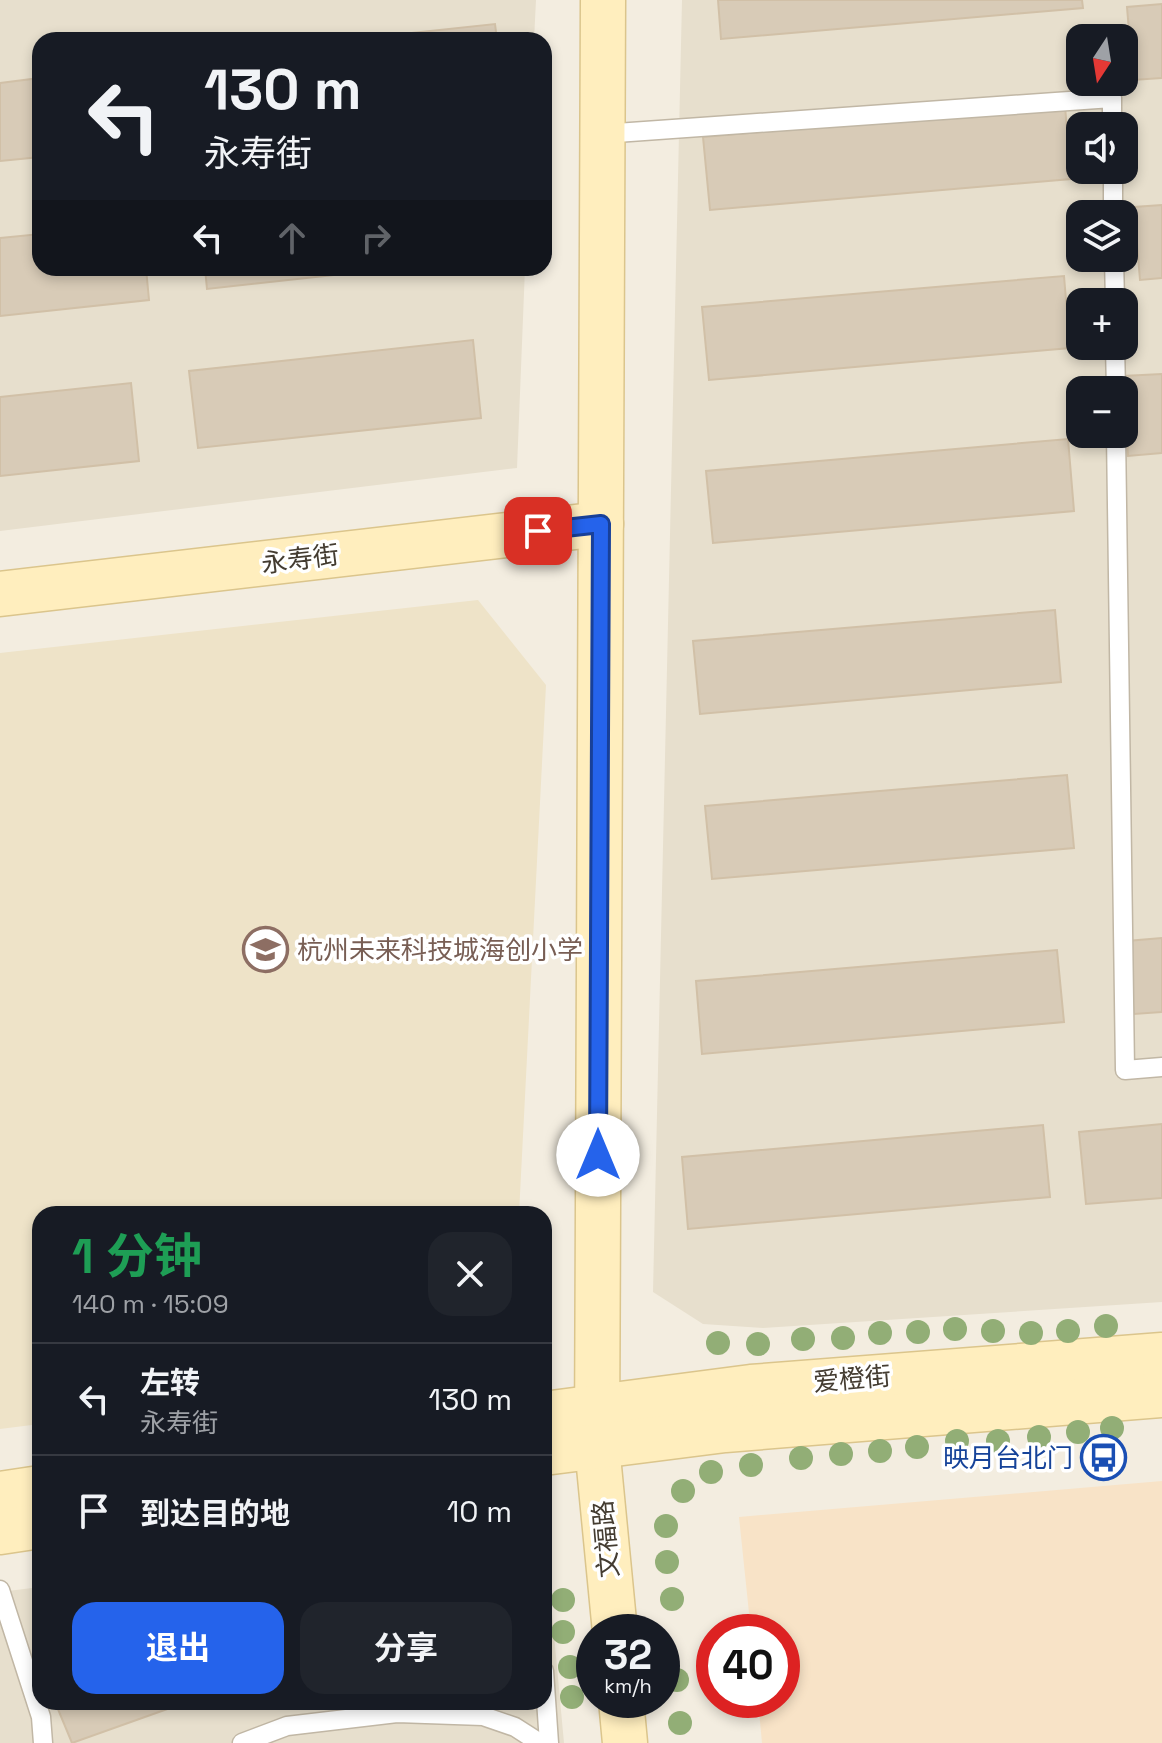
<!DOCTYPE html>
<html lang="zh">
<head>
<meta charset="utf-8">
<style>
	body { margin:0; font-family:"Space Grotesk","Noto Sans SC",sans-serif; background:#20242c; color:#f1f3f6; height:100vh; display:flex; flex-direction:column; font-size:30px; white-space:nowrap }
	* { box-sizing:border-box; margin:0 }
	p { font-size:26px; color:#9ea1a6 }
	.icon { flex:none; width:44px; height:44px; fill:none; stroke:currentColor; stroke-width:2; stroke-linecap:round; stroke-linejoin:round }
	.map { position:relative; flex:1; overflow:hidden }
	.panel { position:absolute; left:32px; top:1206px; width:520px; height:504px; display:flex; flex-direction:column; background:#171b24; border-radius:24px; box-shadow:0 4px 12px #0003 }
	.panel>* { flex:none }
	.banner { position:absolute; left:32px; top:32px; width:520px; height:244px; border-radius:24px; box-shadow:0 4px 12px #0003; background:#171b24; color:#f1f3f6; overflow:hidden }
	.needle { width:52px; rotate:192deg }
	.tools { position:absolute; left:1066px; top:24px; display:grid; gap:16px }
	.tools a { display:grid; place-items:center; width:72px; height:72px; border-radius:16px; background:#171b24; box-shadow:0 4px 12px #0003; font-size:40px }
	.speed { position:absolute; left:576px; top:1614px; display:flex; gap:16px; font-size:40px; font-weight:700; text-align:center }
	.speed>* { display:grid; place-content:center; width:104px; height:104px; border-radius:50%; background:#171b24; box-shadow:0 4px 12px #0003; line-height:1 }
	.speed small { font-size:20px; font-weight:400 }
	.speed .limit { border:12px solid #d22; background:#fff; color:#111 }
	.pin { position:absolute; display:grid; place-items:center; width:68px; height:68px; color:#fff; margin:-34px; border-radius:16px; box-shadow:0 4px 12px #0006 }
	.me { position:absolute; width:88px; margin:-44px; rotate:0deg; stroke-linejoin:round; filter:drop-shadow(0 0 6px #0008) }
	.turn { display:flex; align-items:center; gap:28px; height:168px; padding:0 40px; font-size:36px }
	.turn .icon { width:104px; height:104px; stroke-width:2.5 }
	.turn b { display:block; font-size:56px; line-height:68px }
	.lanes { display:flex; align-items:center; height:76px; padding:0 40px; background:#0003; justify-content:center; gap:40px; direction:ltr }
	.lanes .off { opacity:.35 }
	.round { display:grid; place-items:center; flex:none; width:84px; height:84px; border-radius:24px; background:#20242c }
	.headline { display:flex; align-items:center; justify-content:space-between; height:136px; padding:0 40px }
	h1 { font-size:48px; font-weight:700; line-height:60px; color:#1e9e55 }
	.action { display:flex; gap:16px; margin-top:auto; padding:16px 40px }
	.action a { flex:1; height:92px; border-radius:24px; background:#2563eb; color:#fff; font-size:32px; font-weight:700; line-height:92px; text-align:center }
	.action a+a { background:#20242c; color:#f1f3f6 }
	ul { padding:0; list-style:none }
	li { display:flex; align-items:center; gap:24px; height:112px; padding:0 40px; border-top:2px solid #363941 }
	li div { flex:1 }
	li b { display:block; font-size:30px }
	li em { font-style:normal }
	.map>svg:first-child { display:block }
	.residential { fill:#e7dfcd; fill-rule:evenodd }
	.commercial { fill:#f8e3c7 }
	.education { fill:#eee3c8 }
	.building { fill:#d8cbb7; stroke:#d1c0a7; stroke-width:2 }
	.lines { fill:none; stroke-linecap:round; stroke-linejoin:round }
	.lane-casing { stroke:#c1b7a5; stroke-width:21 }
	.secondary-casing { stroke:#dbc58c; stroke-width:47 }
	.lane { stroke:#fff; stroke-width:18 }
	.secondary { stroke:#ffeebe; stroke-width:44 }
	.tree { fill:#92ae76 }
	.route-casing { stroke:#184099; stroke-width:20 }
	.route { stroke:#2563eb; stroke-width:14 }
	.labels { text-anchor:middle; stroke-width:7; stroke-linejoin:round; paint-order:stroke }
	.street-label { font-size:26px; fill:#443c31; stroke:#fff }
	.education-label { font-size:26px; fill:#785e54; stroke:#fff; text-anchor:start }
	.transit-label { font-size:26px; fill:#164399; stroke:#fff; text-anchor:end }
</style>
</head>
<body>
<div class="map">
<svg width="1162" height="1743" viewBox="0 0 1162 1743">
	<rect width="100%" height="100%" fill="#f3ede0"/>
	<g class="residential">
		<path d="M 0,0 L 536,0 L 534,40 L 40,40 L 40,268 L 525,268 L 517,468 L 0,531 Z"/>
		<path d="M 682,0 L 1162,0 L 1162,1302 L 763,1328 L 703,1324 L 653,1292 ZM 1080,38 L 1124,38 L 1124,82 L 1080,82 ZM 1080,126 L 1124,126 L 1124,170 L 1080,170 ZM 1080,214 L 1124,214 L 1124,258 L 1080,258 ZM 1080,302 L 1124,302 L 1124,346 L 1080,346 ZM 1080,390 L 1124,390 L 1124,434 L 1080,434 Z"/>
		<path d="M 544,1567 L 548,1570 L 564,1743 L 0,1743 L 0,1592 L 40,1587 L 40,1702 L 544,1702 Z"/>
	</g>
	<path class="commercial" d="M 1162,1481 L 1162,1743 L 762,1743 L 758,1700 L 782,1700 L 782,1632 L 751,1632 L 739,1517 Z"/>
	<path class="education" d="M 478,600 L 546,685 L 519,1214 L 40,1214 L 40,1424 L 0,1429 L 0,653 Z"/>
	<g class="building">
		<path d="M 718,0 L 1082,0 L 1083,8 L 721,39 Z"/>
		<path d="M 1162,4 L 1162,78 L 1133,80 L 1127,7 Z"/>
		<path d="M 495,24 L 497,40 L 346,40 Z"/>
		<path d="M 40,78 L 40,157 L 0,161 L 0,83 Z"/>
		<path d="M 1065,106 L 1071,179 L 710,210 L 703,137 Z"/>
		<path d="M 1162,205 L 1162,278 L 1140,280 L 1134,207 Z"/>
		<path d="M 40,234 L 40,268 L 146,268 L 149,300 L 0,316 L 0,238 Z"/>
		<path d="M 205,268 L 398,268 L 207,289 Z"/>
		<path d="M 1064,276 L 1070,348 L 709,380 L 702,307 Z"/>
		<path d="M 473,340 L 481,418 L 198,448 L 189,371 Z"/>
		<path d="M 1162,374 L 1162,453 L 1128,456 L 1123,376 Z"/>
		<path d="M 131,383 L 139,461 L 0,476 L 0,397 Z"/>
		<path d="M 1068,439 L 1074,511 L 713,543 L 706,471 Z"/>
		<path d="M 1055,610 L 1061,682 L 700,714 L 693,641 Z"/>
		<path d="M 1067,775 L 1074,848 L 712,879 L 705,806 Z"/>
		<path d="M 1162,938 L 1162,1012 L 1134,1014 L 1127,941 Z"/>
		<path d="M 1057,950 L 1064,1022 L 702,1054 L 696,981 Z"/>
		<path d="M 1162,1124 L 1162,1198 L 1086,1204 L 1079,1132 Z"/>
		<path d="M 1043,1125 L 1050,1197 L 688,1229 L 682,1157 Z"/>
		<path d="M 55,1702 L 187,1702 L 72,1743 Z"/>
	</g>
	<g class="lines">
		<defs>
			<g id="lane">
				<path d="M 602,134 L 1112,98 L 1112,126"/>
				<path d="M 1113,170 L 1113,214"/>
				<path d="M 1114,258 L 1115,302"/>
				<path d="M 1115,346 L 1116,390"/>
				<path d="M 1116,434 L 1125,1070 L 1162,1067"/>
				<path d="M 0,1590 L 41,1717 L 43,1743"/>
				<path d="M 544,1671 L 549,1743"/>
				<path d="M 242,1743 L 287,1726 L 397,1713 L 483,1716 L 515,1727 L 540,1743"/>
			</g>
			<g id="secondary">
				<path d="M 603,0 L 597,1446 L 615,1632"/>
				<path d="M 0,594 L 601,524"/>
				<path d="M 544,1414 L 751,1387 L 1162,1355"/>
				<path d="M 544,1453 L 725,1430 L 1162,1395"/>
				<path d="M 0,1494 L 40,1488"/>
				<path d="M 0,1532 L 40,1526"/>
				<path d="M 621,1700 L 625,1743"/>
			</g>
		</defs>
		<use href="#lane" class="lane-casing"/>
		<use href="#secondary" class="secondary-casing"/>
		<use href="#lane" class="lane"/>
		<use href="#secondary" class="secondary"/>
	</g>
	<g class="tree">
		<circle cx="1106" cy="1326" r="12"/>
		<circle cx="955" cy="1329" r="12"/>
		<circle cx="993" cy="1331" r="12"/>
		<circle cx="1068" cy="1331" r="12"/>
		<circle cx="918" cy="1332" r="12"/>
		<circle cx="880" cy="1333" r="12"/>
		<circle cx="1031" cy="1333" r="12"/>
		<circle cx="843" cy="1338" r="12"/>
		<circle cx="803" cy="1339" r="12"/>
		<circle cx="718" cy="1343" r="12"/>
		<circle cx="758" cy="1344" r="12"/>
		<circle cx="1112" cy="1428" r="12"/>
		<circle cx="1078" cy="1432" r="12"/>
		<circle cx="1039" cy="1437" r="12"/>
		<circle cx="957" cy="1441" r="12"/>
		<circle cx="998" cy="1441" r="12"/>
		<circle cx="917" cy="1447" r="12"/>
		<circle cx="880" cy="1451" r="12"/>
		<circle cx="841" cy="1454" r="12"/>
		<circle cx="801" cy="1458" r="12"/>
		<circle cx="751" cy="1465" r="12"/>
		<circle cx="711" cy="1472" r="12"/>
		<circle cx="683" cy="1491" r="12"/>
		<circle cx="666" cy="1526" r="12"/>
		<circle cx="667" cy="1562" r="12"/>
		<circle cx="672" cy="1599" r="12"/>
		<circle cx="563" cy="1600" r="12"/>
		<circle cx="563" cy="1632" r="12"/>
		<circle cx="570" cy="1667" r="12"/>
		<circle cx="677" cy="1680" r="12"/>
		<circle cx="572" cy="1697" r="12"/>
		<circle cx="680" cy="1723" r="12"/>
	</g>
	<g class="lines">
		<defs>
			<path id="route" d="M 538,531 L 601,524 L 598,1155"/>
		</defs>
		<use href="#route" class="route-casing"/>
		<use href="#route" class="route"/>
	</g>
	<defs>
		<symbol id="school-ring" viewBox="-11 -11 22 22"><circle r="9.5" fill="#fff" stroke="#8d6e63" stroke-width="1.5"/><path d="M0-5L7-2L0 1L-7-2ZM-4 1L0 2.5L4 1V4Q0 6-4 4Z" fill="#8d6e63"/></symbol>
		<symbol id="bus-ring" viewBox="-11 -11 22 22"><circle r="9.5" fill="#fff" stroke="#1a4fb4" stroke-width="1.5"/><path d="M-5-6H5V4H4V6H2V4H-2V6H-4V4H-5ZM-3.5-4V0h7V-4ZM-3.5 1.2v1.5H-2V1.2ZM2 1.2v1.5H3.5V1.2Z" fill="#1a4fb4"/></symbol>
	</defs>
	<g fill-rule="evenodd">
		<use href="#school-ring" x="240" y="924" width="51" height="51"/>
		<use href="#bus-ring" x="1078" y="1432" width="51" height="51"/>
	</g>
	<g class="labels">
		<g class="street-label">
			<text transform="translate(300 559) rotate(-7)" y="9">永寿街</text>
			<text transform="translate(852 1379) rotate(-5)" y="9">爱橙街</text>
			<text transform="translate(606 1539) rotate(-95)" y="9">文福路</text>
		</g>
		<g class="education-label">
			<text x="297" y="959">杭州未来科技城海创小学</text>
		</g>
		<g class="transit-label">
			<text x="1073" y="1467">映月台北门</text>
		</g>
	</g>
</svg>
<div class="tools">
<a><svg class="needle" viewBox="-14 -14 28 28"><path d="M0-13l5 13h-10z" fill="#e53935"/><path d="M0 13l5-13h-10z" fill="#9ea1a6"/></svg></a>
<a><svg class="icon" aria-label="sound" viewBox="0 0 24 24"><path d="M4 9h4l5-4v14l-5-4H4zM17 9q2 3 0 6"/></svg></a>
<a><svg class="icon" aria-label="layers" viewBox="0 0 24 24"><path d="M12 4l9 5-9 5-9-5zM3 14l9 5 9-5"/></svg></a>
<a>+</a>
<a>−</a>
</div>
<div class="speed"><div>32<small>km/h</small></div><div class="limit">40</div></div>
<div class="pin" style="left:538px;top:531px;background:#d93025"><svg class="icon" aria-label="arrive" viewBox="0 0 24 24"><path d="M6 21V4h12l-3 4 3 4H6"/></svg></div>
<svg class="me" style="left:598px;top:1155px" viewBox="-20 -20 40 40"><circle r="19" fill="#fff"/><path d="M0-13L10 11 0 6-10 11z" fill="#2563eb"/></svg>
<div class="banner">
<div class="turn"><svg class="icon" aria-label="left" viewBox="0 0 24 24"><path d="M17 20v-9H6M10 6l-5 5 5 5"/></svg><div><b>130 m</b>永寿街</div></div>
<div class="lanes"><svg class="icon" aria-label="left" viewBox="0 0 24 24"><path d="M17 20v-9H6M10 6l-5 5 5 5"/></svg><svg class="icon off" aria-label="ahead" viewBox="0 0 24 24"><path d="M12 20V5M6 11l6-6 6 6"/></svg><svg class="icon off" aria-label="right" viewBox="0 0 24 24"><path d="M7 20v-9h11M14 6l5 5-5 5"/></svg></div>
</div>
<section class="panel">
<div class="headline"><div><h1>1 分钟</h1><p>140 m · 15:09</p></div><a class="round"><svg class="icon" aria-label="close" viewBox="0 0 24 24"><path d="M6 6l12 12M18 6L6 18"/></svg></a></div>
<ul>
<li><svg class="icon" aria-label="left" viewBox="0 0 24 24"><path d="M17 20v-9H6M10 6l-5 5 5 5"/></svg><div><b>左转</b><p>永寿街</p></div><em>130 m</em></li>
<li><svg class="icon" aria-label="arrive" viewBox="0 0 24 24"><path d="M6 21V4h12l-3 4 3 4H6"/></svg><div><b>到达目的地</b></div><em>10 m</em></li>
</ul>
<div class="action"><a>退出</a><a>分享</a></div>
</section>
</div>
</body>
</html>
